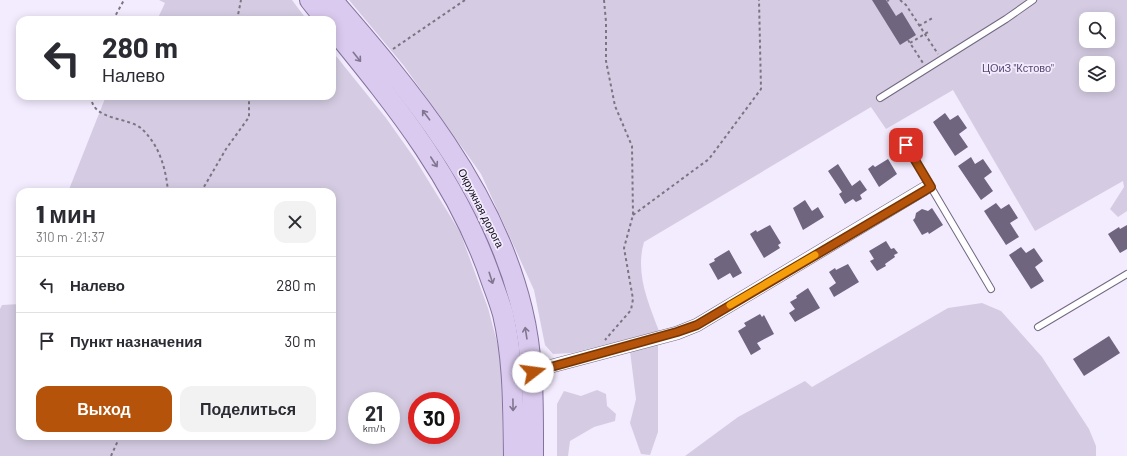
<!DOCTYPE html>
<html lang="ru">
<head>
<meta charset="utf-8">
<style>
	body { margin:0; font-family:Barlow,sans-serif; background:#f2f2f3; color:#2b2b33; height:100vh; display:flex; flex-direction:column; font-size:15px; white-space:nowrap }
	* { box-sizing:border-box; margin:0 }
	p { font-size:13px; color:#7c7c81 }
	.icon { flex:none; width:22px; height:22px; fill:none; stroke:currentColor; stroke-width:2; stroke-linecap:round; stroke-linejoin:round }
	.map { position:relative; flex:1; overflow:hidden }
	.side { position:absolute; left:16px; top:188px; width:320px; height:252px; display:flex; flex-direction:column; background:#fff; border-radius:12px; box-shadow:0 2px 10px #0003 }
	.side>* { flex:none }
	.top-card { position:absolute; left:16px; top:16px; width:320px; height:84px; border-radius:12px; box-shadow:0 2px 10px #0003; background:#fff; color:#2b2b33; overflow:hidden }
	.tools { position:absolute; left:1079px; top:12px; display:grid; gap:8px }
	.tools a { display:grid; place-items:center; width:36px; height:36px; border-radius:8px; background:#fff; box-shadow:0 2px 10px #0003; font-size:20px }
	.speed { position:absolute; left:348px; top:392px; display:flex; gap:8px; font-size:20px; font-weight:700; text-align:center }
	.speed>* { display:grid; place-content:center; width:52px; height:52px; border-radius:50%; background:#fff; box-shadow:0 2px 10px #0003; line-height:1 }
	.speed small { font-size:10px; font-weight:400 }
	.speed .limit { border:6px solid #d22; background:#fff; color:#111 }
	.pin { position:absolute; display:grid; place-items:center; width:34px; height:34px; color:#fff; margin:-17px; border-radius:8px; box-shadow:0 2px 6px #0006 }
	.me { position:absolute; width:44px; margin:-22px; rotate:75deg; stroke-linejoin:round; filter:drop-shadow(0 0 3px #0008) }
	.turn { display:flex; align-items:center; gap:14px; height:84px; padding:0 20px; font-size:18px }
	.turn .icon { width:52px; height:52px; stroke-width:2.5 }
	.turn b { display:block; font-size:28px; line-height:34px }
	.round { display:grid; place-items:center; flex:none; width:42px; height:42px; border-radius:12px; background:#f2f2f3 }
	.headline { display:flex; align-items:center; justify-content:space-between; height:68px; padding:0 20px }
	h1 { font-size:24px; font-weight:800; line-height:30px }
	.action { display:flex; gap:8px; margin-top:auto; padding:8px 20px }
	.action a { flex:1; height:46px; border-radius:12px; background:#b45309; color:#fff; font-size:16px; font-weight:800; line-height:46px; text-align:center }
	.action a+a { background:#f2f2f3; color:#2b2b33 }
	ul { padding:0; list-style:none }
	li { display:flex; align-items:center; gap:12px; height:56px; padding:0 20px; border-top:1px solid #e1e1e2 }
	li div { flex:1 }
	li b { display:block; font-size:15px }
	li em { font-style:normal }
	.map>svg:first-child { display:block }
	.green { fill:#d5cce3; fill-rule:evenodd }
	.building { fill:#6f657f }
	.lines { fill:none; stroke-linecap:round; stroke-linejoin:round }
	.service-casing { stroke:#726781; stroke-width:8 }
	.minor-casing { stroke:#726781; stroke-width:14 }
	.primary-casing { stroke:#84729e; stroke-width:22 }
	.path { stroke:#7b7583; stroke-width:2; stroke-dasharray:3 3; stroke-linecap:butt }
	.service { stroke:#fff; stroke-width:6 }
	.minor { stroke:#fff; stroke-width:13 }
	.primary { stroke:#dacaef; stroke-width:20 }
	.oneway { stroke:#81768f }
	.route-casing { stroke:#753606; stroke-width:10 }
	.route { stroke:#b45309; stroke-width:7 }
	.slow { stroke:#f59e0b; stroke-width:7 }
	.labels { text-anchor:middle; stroke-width:3.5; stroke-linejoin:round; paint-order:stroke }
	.park-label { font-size:11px; fill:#594771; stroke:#f3ebfe }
	.street-label { font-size:11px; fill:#14101a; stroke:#f3ebfe }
</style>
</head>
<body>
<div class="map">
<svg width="1127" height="456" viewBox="0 0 1127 456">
	<rect width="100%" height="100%" fill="#f3ebfe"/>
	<g class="green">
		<path d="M 159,0 L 292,0 L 307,20 L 157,20 L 165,3 Z"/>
		<path d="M 349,0 L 1127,0 L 1127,211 L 1118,217 L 1110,209 L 1124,187 L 1123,181 L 1035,231 L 953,90 L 886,129 L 871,107 L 644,242 C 635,273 648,302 659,331 L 572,353 L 553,354 L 545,345 L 534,290 L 481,174 L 404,66 ZM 1086,19 L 1108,19 L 1108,41 L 1086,41 ZM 1086,63 L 1108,63 L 1108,85 L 1086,85 Z"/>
		<path d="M 332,51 L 386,118 L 415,159 L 460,232 L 488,308 L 501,357 L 503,456 L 0,456 L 0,309 L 2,305 L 20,304 L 20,436 L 332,436 L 332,192 L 68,192 L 106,96 L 332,96 ZM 357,401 L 391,401 L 391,435 L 357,435 ZM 417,401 L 451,401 L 451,435 L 417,435 Z"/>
		<path d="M 982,303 L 1001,311 L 1042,357 L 1089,429 L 1096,446 L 1096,456 L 685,456 L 738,417 L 805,381 L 812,387 L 948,308 Z"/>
		<path d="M 658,344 L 658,432 L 650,455 L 641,454 L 630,423 L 636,399 L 630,351 Z"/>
		<path d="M 597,390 L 606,394 L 607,406 L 616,414 L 615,421 L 594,427 L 570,441 L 568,456 L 557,456 L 557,404 L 564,391 L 581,396 Z"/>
	</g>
	<g class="building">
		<path d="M 872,0 L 886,0 L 896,16 L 902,12 L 916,35 L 900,45 Z"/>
		<path d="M 945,113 L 950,120 L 958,115 L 967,128 L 959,134 L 968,147 L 955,156 L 933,122 Z"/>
		<path d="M 971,157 L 975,164 L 983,159 L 992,172 L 984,178 L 993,191 L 981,200 L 958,166 Z"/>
		<path d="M 888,159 L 897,174 L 879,187 L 868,169 L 873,165 L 875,167 Z"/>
		<path d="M 838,164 L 852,186 L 860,180 L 867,190 L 860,195 L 862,199 L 856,202 L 853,199 L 845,204 L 839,194 L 842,192 L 828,171 Z"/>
		<path d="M 805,200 L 812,211 L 818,207 L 824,217 L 803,230 L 793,208 Z"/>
		<path d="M 996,203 L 1001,209 L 1009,204 L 1018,218 L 1010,223 L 1019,237 L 1006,245 L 984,211 Z"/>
		<path d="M 932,208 L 943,225 L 929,234 L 928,232 L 922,235 L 913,220 L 915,218 L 916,213 L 922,209 L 928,211 Z"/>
		<path d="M 770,225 L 781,243 L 778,245 L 780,248 L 764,258 L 750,234 L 756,230 L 757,232 Z"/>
		<path d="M 1127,225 L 1127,249 L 1120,253 L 1108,234 L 1119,227 L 1120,229 Z"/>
		<path d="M 886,241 L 891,249 L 894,248 L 898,253 L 894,255 L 895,257 L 885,264 L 886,266 L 877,271 L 870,261 L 874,259 L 869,251 Z"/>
		<path d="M 1021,247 L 1026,253 L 1034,248 L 1043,261 L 1035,267 L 1044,281 L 1031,289 L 1009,255 Z"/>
		<path d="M 729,250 L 742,273 L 733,278 L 730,273 L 718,280 L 709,264 L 715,261 L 714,259 Z"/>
		<path d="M 848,264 L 859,282 L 834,297 L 829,288 L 836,283 L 829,272 L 835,268 L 836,270 Z"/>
		<path d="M 808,288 L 820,308 L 795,322 L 789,313 L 795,309 L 790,302 L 797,298 L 796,296 Z"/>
		<path d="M 760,314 L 762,317 L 764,315 L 774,334 L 757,343 L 761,349 L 751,355 L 738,331 L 746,326 L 744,323 Z"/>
		<path d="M 1109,336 L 1120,353 L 1084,376 L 1073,359 Z"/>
	</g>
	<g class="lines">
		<defs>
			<g id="service">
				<path d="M 880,98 L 1006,19 L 1033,0"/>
				<path d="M 906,145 L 991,289"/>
				<path d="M 1038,327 L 1127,274"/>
			</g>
			<path id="minor" d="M 533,371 L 677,333 L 697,325 L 924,189"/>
			<g id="primary">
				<path d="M 310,0 L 326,20"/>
				<path d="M 332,0 C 411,91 493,189 522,309 C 534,357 533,407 533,456"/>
				<path d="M 332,27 C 397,107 459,183 492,282 C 496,293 500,303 503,314 C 514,361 513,408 514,456"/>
			</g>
		</defs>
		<use href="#service" class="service-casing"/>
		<use href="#minor" class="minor-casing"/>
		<use href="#primary" class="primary-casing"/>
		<g class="path">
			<path d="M 604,0 L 606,22 L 606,61 L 615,106 L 632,146 L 633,215 L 624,248 L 633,299 L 631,310 L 605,340"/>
			<path d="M 900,0 L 906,5 L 938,54"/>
			<path d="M 887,1 L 889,0"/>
			<path d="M 113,20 L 124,0"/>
			<path d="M 237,20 L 241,0"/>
			<path d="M 919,26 L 934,17"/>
			<path d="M 908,40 L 923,63"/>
			<path d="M 910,43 L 928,32"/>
			<path d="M 393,49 L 465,0"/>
			<path d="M 91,96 C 92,122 130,116 143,130 C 160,147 166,169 168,192"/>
			<path d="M 201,192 L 226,149 L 249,117 L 249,96"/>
			<path d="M 633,215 L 709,159 L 761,89 L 759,0"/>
			<path d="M 111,456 L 120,436"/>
		</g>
		<use href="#service" class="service"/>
		<use href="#minor" class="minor"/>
		<use href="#primary" class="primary"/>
	</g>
	<defs><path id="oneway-shaft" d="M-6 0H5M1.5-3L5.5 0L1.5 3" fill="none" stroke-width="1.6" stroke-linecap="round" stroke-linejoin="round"/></defs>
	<g class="oneway">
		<use href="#oneway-shaft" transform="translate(357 57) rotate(51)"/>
		<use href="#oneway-shaft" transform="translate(426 115) rotate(-127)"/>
		<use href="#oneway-shaft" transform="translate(434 162) rotate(57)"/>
		<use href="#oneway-shaft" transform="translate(491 278) rotate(72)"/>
		<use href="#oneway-shaft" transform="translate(526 333) rotate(-99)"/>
		<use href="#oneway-shaft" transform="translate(513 405) rotate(89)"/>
	</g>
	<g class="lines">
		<defs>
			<path id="route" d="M 533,372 L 677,332 L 697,325 L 931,187 L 906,145"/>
		</defs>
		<use href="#route" class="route-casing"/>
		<use href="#route" class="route"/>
		<path class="slow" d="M 730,305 L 815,255"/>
	</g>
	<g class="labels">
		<g class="park-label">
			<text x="1018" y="72">ЦОиЗ "Кстово"</text>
		</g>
		<g class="street-label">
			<text transform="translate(481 208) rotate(63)" y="4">Окружная дорога</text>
		</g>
	</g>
</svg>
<div class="tools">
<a><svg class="icon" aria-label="search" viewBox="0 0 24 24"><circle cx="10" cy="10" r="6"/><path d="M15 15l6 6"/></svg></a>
<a><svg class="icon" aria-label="layers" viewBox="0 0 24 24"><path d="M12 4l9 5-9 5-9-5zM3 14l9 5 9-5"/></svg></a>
</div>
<div class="speed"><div>21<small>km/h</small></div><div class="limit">30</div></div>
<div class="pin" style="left:906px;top:145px;background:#d93025"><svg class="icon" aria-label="arrive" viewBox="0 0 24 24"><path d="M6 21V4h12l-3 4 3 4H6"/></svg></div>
<svg class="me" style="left:533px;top:372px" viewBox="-20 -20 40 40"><circle r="19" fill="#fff"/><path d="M0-13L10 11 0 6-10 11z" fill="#b45309"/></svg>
<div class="top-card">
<div class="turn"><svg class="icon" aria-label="left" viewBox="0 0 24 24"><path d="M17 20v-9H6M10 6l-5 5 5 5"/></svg><div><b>280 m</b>Налево</div></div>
</div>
<section class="side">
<div class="headline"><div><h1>1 мин</h1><p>310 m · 21:37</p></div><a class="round"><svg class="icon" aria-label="close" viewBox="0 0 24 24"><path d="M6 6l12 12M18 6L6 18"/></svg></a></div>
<ul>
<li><svg class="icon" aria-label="left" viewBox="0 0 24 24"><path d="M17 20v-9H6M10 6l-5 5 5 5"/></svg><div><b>Налево</b></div><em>280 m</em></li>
<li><svg class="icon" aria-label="arrive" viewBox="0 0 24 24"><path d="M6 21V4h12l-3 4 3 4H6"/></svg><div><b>Пункт назначения</b></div><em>30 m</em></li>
</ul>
<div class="action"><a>Выход</a><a>Поделиться</a></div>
</section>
</div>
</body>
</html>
